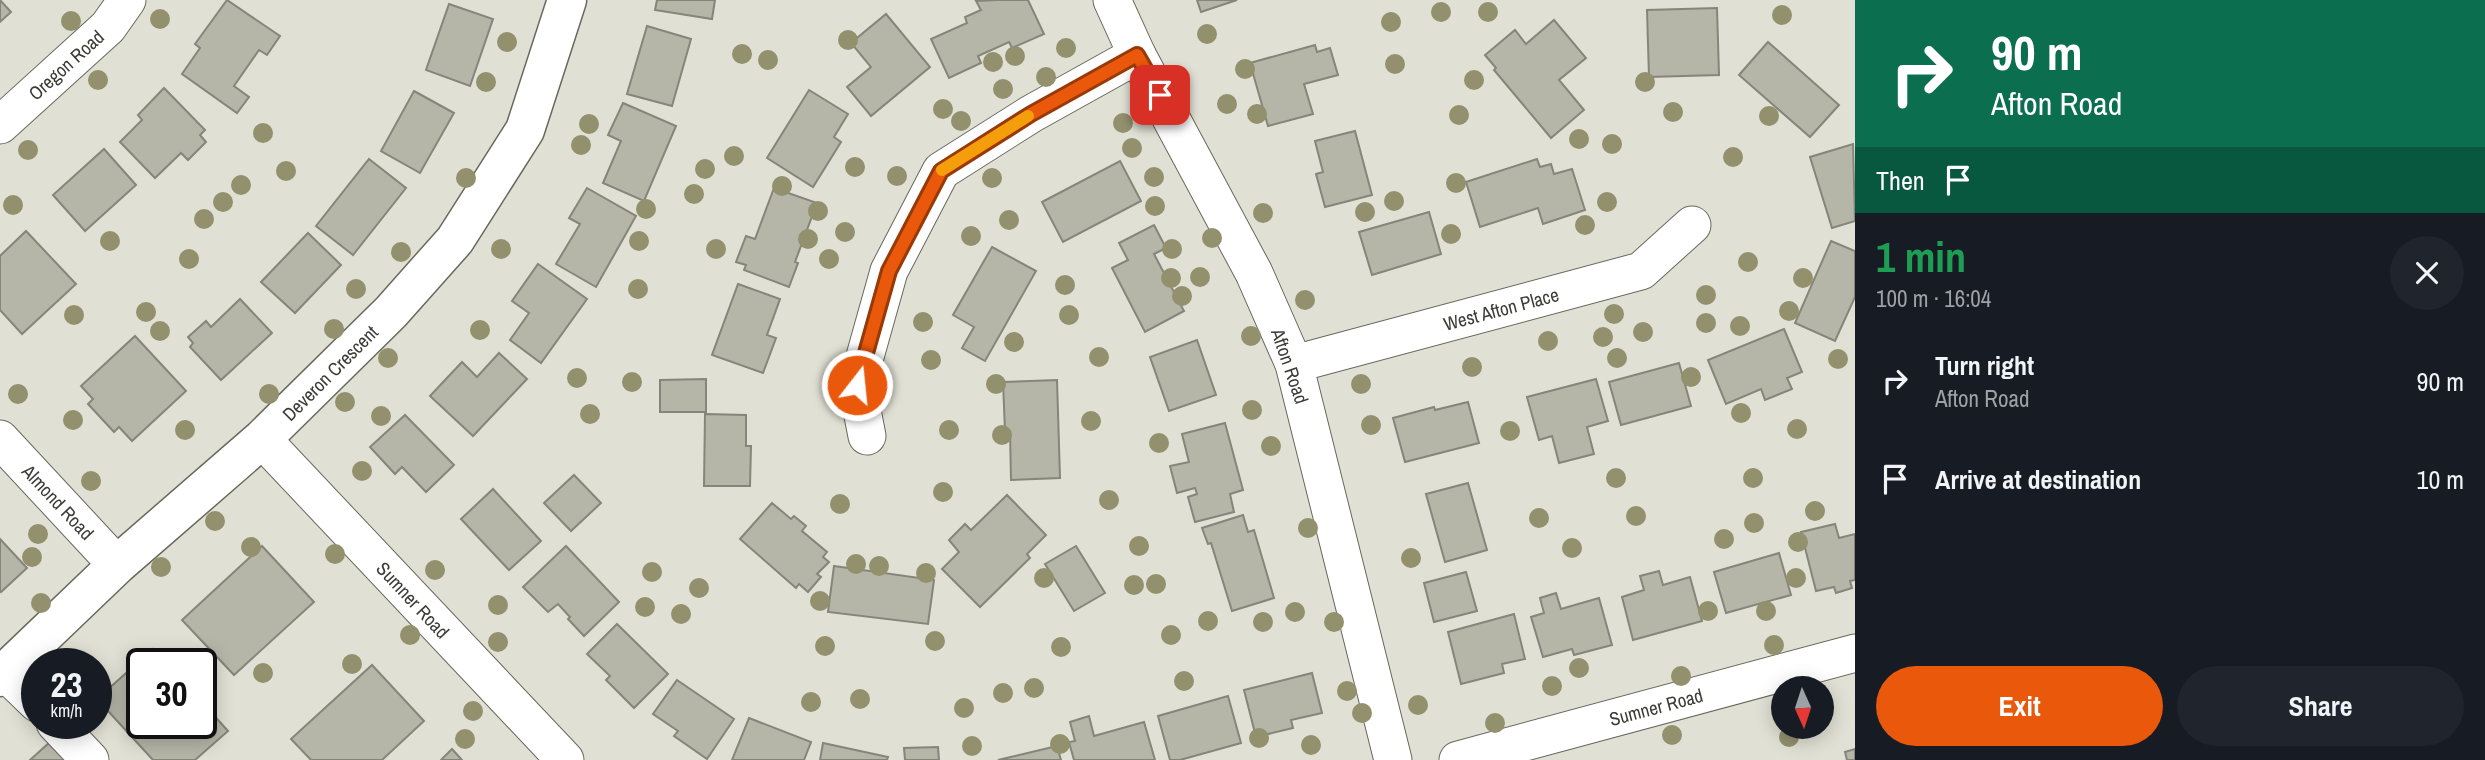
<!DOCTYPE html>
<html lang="en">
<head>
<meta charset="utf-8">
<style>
	body { margin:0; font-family:"Archivo Narrow",sans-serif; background:#20242c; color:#f1f3f6; height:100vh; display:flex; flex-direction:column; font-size:26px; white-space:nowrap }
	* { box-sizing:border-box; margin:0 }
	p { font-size:23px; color:#9ea1a6 }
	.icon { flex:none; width:38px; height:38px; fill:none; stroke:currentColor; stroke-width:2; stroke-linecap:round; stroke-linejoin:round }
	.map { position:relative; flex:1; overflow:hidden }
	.drawer { display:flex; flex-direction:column; background:#171b24; width:630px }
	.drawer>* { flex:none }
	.top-card { background:#0b6e4f; color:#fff; overflow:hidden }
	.needle { width:46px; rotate:177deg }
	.buttons { position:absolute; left:1771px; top:676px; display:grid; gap:14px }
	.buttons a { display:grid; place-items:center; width:63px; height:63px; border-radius:50%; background:#171b24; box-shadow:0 4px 18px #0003; font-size:35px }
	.speed { position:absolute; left:21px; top:648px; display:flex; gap:14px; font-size:35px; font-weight:700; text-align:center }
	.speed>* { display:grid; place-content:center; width:91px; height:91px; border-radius:50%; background:#171b24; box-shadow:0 4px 18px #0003; line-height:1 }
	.speed small { font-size:18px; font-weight:400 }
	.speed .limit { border:4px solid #111; border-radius:10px; background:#fff; color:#111 }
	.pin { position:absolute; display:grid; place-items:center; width:60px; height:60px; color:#fff; margin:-30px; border-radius:14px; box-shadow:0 4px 10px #0006 }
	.me { position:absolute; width:77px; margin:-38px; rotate:16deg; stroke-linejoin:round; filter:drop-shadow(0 0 5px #0008) }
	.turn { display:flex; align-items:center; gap:24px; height:147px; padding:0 21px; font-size:32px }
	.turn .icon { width:91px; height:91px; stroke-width:2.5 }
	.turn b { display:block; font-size:49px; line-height:60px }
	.then { display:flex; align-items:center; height:66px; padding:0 21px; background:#0003; gap:14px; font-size:26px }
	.round { display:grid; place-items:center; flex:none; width:74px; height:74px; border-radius:37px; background:#20242c }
	.head { display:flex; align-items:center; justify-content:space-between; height:119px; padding:0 21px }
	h1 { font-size:42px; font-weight:700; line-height:52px; color:#1e9e55 }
	.primary-button { display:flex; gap:14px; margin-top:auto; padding:14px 21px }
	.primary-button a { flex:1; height:80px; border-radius:42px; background:#ea580c; color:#fff; font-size:28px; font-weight:700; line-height:80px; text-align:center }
	.primary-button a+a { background:#20242c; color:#f1f3f6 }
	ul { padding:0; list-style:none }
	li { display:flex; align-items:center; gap:21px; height:98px; padding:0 21px }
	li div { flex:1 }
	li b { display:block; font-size:26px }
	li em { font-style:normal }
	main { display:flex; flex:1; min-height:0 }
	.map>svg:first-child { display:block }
	.building { fill:#b5b5a8; stroke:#85857a; stroke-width:2 }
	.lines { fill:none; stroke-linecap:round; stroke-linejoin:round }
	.minor-casing { stroke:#68685d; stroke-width:39 }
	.tertiary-casing { stroke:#68685d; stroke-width:41 }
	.minor { stroke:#fff; stroke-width:37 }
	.tertiary { stroke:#fff; stroke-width:38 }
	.tree { fill:#92906d }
	.route-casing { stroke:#983908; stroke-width:18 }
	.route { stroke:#ea580c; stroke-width:12 }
	.slow { stroke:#f59e0b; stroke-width:12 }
	.labels { text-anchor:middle; stroke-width:5; stroke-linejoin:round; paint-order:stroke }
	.street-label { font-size:19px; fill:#3d3d38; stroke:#fff }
</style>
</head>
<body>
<main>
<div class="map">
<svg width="1855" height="760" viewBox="0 0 1855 760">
	<rect width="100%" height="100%" fill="#e1e0d4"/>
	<g class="building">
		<path d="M 0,0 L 11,12 L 0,22 Z"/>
		<path d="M 227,0 L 280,36 L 267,55 L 259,50 L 234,86 L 249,97 L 237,113 L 182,74 L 200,48 L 195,44 Z"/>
		<path d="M 657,0 L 715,0 L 712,19 L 655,10 Z"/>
		<path d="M 998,0 L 1028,0 L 1044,34 L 1012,48 L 1009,42 L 978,56 L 981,63 L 949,78 L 931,39 L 967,23 L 965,17 L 981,10 L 976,1 Z"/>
		<path d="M 1197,0 L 1237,0 L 1201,12 Z"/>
		<path d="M 449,4 L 493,19 L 470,86 L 426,70 Z"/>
		<path d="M 1717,8 L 1719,75 L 1649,77 L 1647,10 Z"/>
		<path d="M 886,14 L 930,67 L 871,116 L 847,87 L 871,67 L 851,43 Z"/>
		<path d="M 1554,20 L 1586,58 L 1559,80 L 1584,110 L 1551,138 L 1494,70 L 1496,68 L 1485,55 L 1515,30 L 1526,44 Z"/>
		<path d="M 647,26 L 691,39 L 672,106 L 627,94 Z"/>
		<path d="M 1768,42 L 1839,105 L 1810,137 L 1739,75 Z"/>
		<path d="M 1315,45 L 1317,52 L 1330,48 L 1338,75 L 1304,84 L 1313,114 L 1268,126 L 1250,63 Z"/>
		<path d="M 164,88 L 205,130 L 200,135 L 206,142 L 188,160 L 181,153 L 155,178 L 120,142 L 142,120 L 138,115 Z"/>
		<path d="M 809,90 L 848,114 L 834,137 L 841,142 L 813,187 L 767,158 Z"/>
		<path d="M 414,91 L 454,113 L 420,173 L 381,151 Z"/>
		<path d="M 623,103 L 676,126 L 644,201 L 603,183 L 621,141 L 608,135 Z"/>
		<path d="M 1355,131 L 1372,195 L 1325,207 L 1316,174 L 1323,172 L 1315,141 Z"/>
		<path d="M 1853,144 L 1855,221 L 1832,228 L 1810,157 Z"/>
		<path d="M 104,149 L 136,185 L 85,231 L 53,195 Z"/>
		<path d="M 369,159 L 406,188 L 353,255 L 316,226 Z"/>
		<path d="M 1537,159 L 1540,167 L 1551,164 L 1554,174 L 1572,169 L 1585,210 L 1543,224 L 1538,208 L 1480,227 L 1466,182 Z"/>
		<path d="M 1120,161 L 1141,201 L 1063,242 L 1042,202 Z"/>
		<path d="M 587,188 L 636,216 L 596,287 L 556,264 L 580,224 L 569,218 Z"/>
		<path d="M 774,188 L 817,203 L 795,262 L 798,263 L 789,287 L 744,270 L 746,265 L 736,262 L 746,236 L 755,239 Z"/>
		<path d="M 1429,212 L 1441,254 L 1372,275 L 1359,232 Z"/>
		<path d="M 1154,225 L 1166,248 L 1154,254 L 1184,311 L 1145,332 L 1112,268 L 1128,260 L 1119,243 Z"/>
		<path d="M 26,231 L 76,284 L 22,334 L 0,310 L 0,256 Z"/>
		<path d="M 308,233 L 341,265 L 295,313 L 261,282 Z"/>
		<path d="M 1831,241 L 1855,251 L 1855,297 L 1835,341 L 1795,323 Z"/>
		<path d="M 992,247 L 1036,271 L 985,361 L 962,348 L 974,327 L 953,315 Z"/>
		<path d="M 538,264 L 587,299 L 541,363 L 510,340 L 529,313 L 512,301 Z"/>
		<path d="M 738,284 L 780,299 L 767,335 L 776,338 L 763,373 L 712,355 Z"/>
		<path d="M 240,299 L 272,333 L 221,380 L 190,347 L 193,343 L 188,337 L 206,321 L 211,327 Z"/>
		<path d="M 1784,329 L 1802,372 L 1787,378 L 1792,389 L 1765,400 L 1761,389 L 1726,404 L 1708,360 Z"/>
		<path d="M 135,336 L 186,391 L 132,441 L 119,427 L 114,432 L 88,404 L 93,399 L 81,386 Z"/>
		<path d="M 1197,340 L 1216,395 L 1169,411 L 1150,357 Z"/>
		<path d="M 499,353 L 527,379 L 473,436 L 430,396 L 462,362 L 477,377 Z"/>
		<path d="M 1679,363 L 1691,406 L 1621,425 L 1609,382 Z"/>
		<path d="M 706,379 L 706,412 L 660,412 L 660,380 Z"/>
		<path d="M 1596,379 L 1608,421 L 1587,427 L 1594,454 L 1559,463 L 1552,436 L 1539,440 L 1527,397 Z"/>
		<path d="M 1057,380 L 1060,478 L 1011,480 L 1010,431 L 1005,431 L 1003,382 Z"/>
		<path d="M 1468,402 L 1479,443 L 1405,462 L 1393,418 L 1434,407 L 1435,410 Z"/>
		<path d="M 705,414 L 746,415 L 746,446 L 751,446 L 750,486 L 704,486 Z"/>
		<path d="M 405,415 L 454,465 L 426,492 L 402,467 L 395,474 L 370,447 Z"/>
		<path d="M 1225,423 L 1243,490 L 1230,494 L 1234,512 L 1195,522 L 1188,497 L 1197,494 L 1195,488 L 1177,493 L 1170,466 L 1189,462 L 1182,434 Z"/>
		<path d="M 574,475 L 601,503 L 571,531 L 544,503 Z"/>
		<path d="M 1468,483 L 1487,550 L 1445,562 L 1426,494 Z"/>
		<path d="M 493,489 L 541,541 L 509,570 L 461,519 Z"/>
		<path d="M 1007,495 L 1046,535 L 1027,554 L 1030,558 L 980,607 L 942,569 L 959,552 L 949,540 L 965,524 L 971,530 Z"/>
		<path d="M 772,503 L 791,519 L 794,516 L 806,526 L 802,531 L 827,552 L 823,557 L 829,562 L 817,574 L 821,577 L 808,592 L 799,584 L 796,588 L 740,539 Z"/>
		<path d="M 1243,515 L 1248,532 L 1254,530 L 1274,598 L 1232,611 L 1211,543 L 1208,544 L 1202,528 Z"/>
		<path d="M 1835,524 L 1839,538 L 1855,534 L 1855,580 L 1850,581 L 1852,588 L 1836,593 L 1834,587 L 1816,591 L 1801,532 Z"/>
		<path d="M 0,539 L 27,568 L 1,592 L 0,591 Z"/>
		<path d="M 262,546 L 314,602 L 234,675 L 182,620 Z"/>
		<path d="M 566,546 L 619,602 L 584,636 L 568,619 L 570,617 L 558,604 L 548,612 L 523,587 Z"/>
		<path d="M 1076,546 L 1105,593 L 1074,611 L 1045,564 Z"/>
		<path d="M 1779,553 L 1791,595 L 1726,613 L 1714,572 Z"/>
		<path d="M 834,566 L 934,580 L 928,624 L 828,612 Z"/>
		<path d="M 1659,571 L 1663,585 L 1690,577 L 1702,621 L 1633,640 L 1622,597 L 1644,590 L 1640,576 Z"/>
		<path d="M 1466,572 L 1477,611 L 1434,622 L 1424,583 Z"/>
		<path d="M 1556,593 L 1561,609 L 1599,598 L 1612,645 L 1574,655 L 1572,649 L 1543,657 L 1531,617 L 1544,613 L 1540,598 Z"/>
		<path d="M 1514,614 L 1525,659 L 1502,664 L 1504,673 L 1461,684 L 1448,632 Z"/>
		<path d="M 617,624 L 668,674 L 634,708 L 606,680 L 610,676 L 587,654 Z"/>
		<path d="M 153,649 L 167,663 L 142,663 L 142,723 L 201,723 L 201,701 L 228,731 L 195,760 L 153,760 L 97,699 Z"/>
		<path d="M 372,665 L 424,721 L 382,760 L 311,760 L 291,739 Z"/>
		<path d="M 1312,673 L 1322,713 L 1291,720 L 1293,728 L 1256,737 L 1244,690 Z"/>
		<path d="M 677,680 L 734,719 L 707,759 L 674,736 L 678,731 L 653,714 Z"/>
		<path d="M 1228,696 L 1241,743 L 1180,760 L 1170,760 L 1158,716 Z"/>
		<path d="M 1089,716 L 1094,736 L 1144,722 L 1155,760 L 1074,760 L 1069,742 L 1075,741 L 1070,722 Z"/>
		<path d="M 749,718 L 811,742 L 804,760 L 732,760 Z"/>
		<path d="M 50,742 L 66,760 L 30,760 Z"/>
		<path d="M 823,743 L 888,757 L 887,760 L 820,760 Z"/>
		<path d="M 1057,746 L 1061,760 L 998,760 Z"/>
		<path d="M 938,747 L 939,760 L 905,760 L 904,748 Z"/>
		<path d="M 452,749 L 462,760 L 441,760 Z"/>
		<path d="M 1855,749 L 1855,760 L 1847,760 L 1845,752 Z"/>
	</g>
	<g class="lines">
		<defs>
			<g id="minor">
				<path d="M 1112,0 L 1137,55 L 1254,273 L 1294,364 L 1393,760"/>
				<path d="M 0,125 L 108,27 L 127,0"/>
				<path d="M 1294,364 L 1641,271 L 1692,225"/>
				<path d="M 867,436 L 857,385 L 889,271 L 941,171 L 1031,114 L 1137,55"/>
				<path d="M 0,439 L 117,565"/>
				<path d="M 262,439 L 565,760"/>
				<path d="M 5,672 L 37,703"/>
				<path d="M 55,723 L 90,760"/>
				<path d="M 1458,760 L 1855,653"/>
			</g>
			<path id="tertiary" d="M 0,677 L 117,565 L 262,439 L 391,312 L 455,240 L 525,130 L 567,0"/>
		</defs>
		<use href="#minor" class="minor-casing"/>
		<use href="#tertiary" class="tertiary-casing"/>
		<use href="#minor" class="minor"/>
		<use href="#tertiary" class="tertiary"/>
	</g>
	<g class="tree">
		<circle cx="1441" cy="12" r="10"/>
		<circle cx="1488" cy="12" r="10"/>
		<circle cx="1782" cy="15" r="10"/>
		<circle cx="160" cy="19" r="10"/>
		<circle cx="71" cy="21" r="10"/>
		<circle cx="1391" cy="22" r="10"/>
		<circle cx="1207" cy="34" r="10"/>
		<circle cx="848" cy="40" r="10"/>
		<circle cx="507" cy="42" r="10"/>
		<circle cx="1066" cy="48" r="10"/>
		<circle cx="742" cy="54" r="10"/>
		<circle cx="1015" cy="56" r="10"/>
		<circle cx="768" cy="60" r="10"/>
		<circle cx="993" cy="62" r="10"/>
		<circle cx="1395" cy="64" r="10"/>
		<circle cx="1245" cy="69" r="10"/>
		<circle cx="1046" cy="77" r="10"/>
		<circle cx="98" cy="80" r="10"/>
		<circle cx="1474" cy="80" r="10"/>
		<circle cx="486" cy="82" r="10"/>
		<circle cx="1645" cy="82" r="10"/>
		<circle cx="1003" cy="89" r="10"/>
		<circle cx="1227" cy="104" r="10"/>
		<circle cx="943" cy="109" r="10"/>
		<circle cx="1673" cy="112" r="10"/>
		<circle cx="1257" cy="114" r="10"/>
		<circle cx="1459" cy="115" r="10"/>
		<circle cx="1769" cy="116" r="10"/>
		<circle cx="961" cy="121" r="10"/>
		<circle cx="1123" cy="123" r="10"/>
		<circle cx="589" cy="124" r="10"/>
		<circle cx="263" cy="133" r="10"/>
		<circle cx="1579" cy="139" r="10"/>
		<circle cx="1612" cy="144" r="10"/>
		<circle cx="581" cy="145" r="10"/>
		<circle cx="1132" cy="148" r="10"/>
		<circle cx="28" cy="150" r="10"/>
		<circle cx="734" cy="156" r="10"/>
		<circle cx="1733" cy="157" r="10"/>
		<circle cx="855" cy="167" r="10"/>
		<circle cx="705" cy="169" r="10"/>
		<circle cx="286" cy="171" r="10"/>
		<circle cx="897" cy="176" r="10"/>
		<circle cx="1154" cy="177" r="10"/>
		<circle cx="466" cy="178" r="10"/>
		<circle cx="992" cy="178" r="10"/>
		<circle cx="1456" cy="183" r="10"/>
		<circle cx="241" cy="185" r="10"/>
		<circle cx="782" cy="186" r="10"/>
		<circle cx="694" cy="194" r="10"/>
		<circle cx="1394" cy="201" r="10"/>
		<circle cx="223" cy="202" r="10"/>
		<circle cx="1607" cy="202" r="10"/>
		<circle cx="13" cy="205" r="10"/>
		<circle cx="1155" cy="206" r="10"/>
		<circle cx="646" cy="209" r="10"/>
		<circle cx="818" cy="211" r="10"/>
		<circle cx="1365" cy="212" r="10"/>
		<circle cx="1263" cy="213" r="10"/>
		<circle cx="204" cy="219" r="10"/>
		<circle cx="1009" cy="220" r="10"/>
		<circle cx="1585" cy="225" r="10"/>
		<circle cx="845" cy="232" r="10"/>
		<circle cx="1451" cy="234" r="10"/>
		<circle cx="971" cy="236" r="10"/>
		<circle cx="1212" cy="238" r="10"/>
		<circle cx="808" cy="239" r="10"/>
		<circle cx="110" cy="241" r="10"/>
		<circle cx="639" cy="241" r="10"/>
		<circle cx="501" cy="249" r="10"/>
		<circle cx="716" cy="249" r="10"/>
		<circle cx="1172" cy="249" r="10"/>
		<circle cx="401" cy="252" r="10"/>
		<circle cx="189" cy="259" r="10"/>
		<circle cx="829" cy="259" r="10"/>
		<circle cx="1748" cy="262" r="10"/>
		<circle cx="1200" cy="277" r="10"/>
		<circle cx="1171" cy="278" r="10"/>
		<circle cx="1803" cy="278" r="10"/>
		<circle cx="1065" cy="285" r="10"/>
		<circle cx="356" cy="289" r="10"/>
		<circle cx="638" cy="289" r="10"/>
		<circle cx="1706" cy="295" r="10"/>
		<circle cx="1182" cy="296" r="10"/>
		<circle cx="1305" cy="300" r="10"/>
		<circle cx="1789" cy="311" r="10"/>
		<circle cx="146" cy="312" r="10"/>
		<circle cx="1614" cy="314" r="10"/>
		<circle cx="74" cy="315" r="10"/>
		<circle cx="1069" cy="315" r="10"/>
		<circle cx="923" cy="322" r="10"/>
		<circle cx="1706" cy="323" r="10"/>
		<circle cx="1740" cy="326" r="10"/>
		<circle cx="334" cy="329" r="10"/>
		<circle cx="480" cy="330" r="10"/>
		<circle cx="160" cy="331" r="10"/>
		<circle cx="1643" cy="332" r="10"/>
		<circle cx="1251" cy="336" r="10"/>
		<circle cx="1603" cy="337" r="10"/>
		<circle cx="1548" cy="341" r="10"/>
		<circle cx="1014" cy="342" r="10"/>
		<circle cx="1099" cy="357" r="10"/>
		<circle cx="388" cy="358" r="10"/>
		<circle cx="1617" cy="358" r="10"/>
		<circle cx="1838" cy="359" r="10"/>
		<circle cx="931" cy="360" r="10"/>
		<circle cx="1472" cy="367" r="10"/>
		<circle cx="1691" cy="377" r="10"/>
		<circle cx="577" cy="378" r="10"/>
		<circle cx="632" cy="382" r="10"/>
		<circle cx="996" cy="384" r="10"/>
		<circle cx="1361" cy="384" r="10"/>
		<circle cx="18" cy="394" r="10"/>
		<circle cx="269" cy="394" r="10"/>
		<circle cx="345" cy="402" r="10"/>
		<circle cx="1252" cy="410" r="10"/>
		<circle cx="1741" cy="413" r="10"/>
		<circle cx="590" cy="414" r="10"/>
		<circle cx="381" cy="416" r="10"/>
		<circle cx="73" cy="420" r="10"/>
		<circle cx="1091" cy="421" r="10"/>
		<circle cx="1371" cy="425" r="10"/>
		<circle cx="1797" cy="429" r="10"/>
		<circle cx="185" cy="430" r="10"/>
		<circle cx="949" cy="430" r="10"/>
		<circle cx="1510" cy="431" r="10"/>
		<circle cx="1002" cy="435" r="10"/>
		<circle cx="1159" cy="443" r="10"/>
		<circle cx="1271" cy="446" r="10"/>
		<circle cx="362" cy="471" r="10"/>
		<circle cx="1616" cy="478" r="10"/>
		<circle cx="1753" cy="478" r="10"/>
		<circle cx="91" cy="481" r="10"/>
		<circle cx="943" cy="492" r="10"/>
		<circle cx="1109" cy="500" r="10"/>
		<circle cx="840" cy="504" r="10"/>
		<circle cx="1815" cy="511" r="10"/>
		<circle cx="1636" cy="516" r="10"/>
		<circle cx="1539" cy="518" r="10"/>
		<circle cx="215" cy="521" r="10"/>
		<circle cx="1754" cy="523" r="10"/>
		<circle cx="1308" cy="528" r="10"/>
		<circle cx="38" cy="534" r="10"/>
		<circle cx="1724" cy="539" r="10"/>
		<circle cx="1798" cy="542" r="10"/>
		<circle cx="1139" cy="546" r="10"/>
		<circle cx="251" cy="547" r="10"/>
		<circle cx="1572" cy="548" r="10"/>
		<circle cx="335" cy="554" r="10"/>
		<circle cx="32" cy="557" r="10"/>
		<circle cx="1411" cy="558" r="10"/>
		<circle cx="856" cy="564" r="10"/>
		<circle cx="879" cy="566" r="10"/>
		<circle cx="161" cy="567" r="10"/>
		<circle cx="435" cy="570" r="10"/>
		<circle cx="652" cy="572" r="10"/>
		<circle cx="926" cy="573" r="10"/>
		<circle cx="1044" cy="578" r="10"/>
		<circle cx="1796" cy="578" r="10"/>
		<circle cx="1156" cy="584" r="10"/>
		<circle cx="1134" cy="585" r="10"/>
		<circle cx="699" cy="588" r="10"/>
		<circle cx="820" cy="601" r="10"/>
		<circle cx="41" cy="603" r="10"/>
		<circle cx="498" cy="605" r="10"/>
		<circle cx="645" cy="607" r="10"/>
		<circle cx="1708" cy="611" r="10"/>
		<circle cx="1766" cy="611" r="10"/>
		<circle cx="1295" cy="612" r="10"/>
		<circle cx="681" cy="614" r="10"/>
		<circle cx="1208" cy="621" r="10"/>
		<circle cx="1263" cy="622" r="10"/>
		<circle cx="1334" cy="622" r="10"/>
		<circle cx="410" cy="635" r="10"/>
		<circle cx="1171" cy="635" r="10"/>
		<circle cx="935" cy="641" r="10"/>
		<circle cx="498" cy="642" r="10"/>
		<circle cx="1774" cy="645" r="10"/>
		<circle cx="825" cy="646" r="10"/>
		<circle cx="1061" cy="647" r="10"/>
		<circle cx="352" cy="664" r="10"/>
		<circle cx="1579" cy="668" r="10"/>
		<circle cx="263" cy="673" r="10"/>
		<circle cx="1681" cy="676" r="10"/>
		<circle cx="1184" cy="681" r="10"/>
		<circle cx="1552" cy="686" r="10"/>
		<circle cx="1034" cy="688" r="10"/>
		<circle cx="1347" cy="691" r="10"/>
		<circle cx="1003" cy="693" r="10"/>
		<circle cx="860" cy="699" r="10"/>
		<circle cx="811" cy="702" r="10"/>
		<circle cx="1418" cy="705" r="10"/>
		<circle cx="964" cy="708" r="10"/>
		<circle cx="473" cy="711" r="10"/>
		<circle cx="1362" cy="713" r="10"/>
		<circle cx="1495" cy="723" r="10"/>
		<circle cx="1672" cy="735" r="10"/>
		<circle cx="1789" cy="737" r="10"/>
		<circle cx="1259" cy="738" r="10"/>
		<circle cx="465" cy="739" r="10"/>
		<circle cx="1060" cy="744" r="10"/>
		<circle cx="1311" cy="745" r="10"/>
		<circle cx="972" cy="746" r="10"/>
	</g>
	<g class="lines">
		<defs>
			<path id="route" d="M 857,385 L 889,271 L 941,171 L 1031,114 L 1137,55 L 1160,95"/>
		</defs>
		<use href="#route" class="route-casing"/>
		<use href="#route" class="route"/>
		<path class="slow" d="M 942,170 L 1028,116"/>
	</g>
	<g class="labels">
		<g class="street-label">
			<text transform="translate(66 65) rotate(-42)" y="7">Oregon Road</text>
			<text transform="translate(1501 309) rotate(-15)" y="7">West Afton Place</text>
			<text transform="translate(1290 366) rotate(71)" y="7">Afton Road</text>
			<text transform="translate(330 373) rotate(-45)" y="7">Deveron Crescent</text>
			<text transform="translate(58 502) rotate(47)" y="7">Almond Road</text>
			<text transform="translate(413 600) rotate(47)" y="7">Sumner Road</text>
			<text transform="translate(1656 707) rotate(-15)" y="7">Sumner Road</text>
		</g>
	</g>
</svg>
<div class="buttons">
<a><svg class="needle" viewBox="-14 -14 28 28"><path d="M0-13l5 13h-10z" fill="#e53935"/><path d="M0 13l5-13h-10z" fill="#9ea1a6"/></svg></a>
</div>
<div class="speed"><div>23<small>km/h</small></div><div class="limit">30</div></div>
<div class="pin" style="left:1160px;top:95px;background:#d93025"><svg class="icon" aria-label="arrive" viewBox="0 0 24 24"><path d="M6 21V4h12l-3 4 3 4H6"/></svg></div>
<svg class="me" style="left:857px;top:385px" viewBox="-20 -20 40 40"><circle r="17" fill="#ea580c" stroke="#fff" stroke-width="3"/><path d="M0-11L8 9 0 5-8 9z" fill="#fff"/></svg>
</div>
<section class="drawer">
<div class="top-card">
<div class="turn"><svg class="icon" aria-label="right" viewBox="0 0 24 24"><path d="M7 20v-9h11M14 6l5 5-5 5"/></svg><div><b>90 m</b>Afton Road</div></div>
<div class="then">Then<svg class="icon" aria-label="arrive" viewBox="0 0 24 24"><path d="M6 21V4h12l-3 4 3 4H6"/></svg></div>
</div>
<div class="head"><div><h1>1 min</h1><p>100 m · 16:04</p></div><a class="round"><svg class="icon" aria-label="close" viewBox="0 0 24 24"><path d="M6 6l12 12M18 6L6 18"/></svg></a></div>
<ul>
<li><svg class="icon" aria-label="right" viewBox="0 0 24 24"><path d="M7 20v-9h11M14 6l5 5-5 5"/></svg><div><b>Turn right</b><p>Afton Road</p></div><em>90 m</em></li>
<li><svg class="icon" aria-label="arrive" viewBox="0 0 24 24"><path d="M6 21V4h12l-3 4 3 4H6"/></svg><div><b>Arrive at destination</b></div><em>10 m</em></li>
</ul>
<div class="primary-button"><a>Exit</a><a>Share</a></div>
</section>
</main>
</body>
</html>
